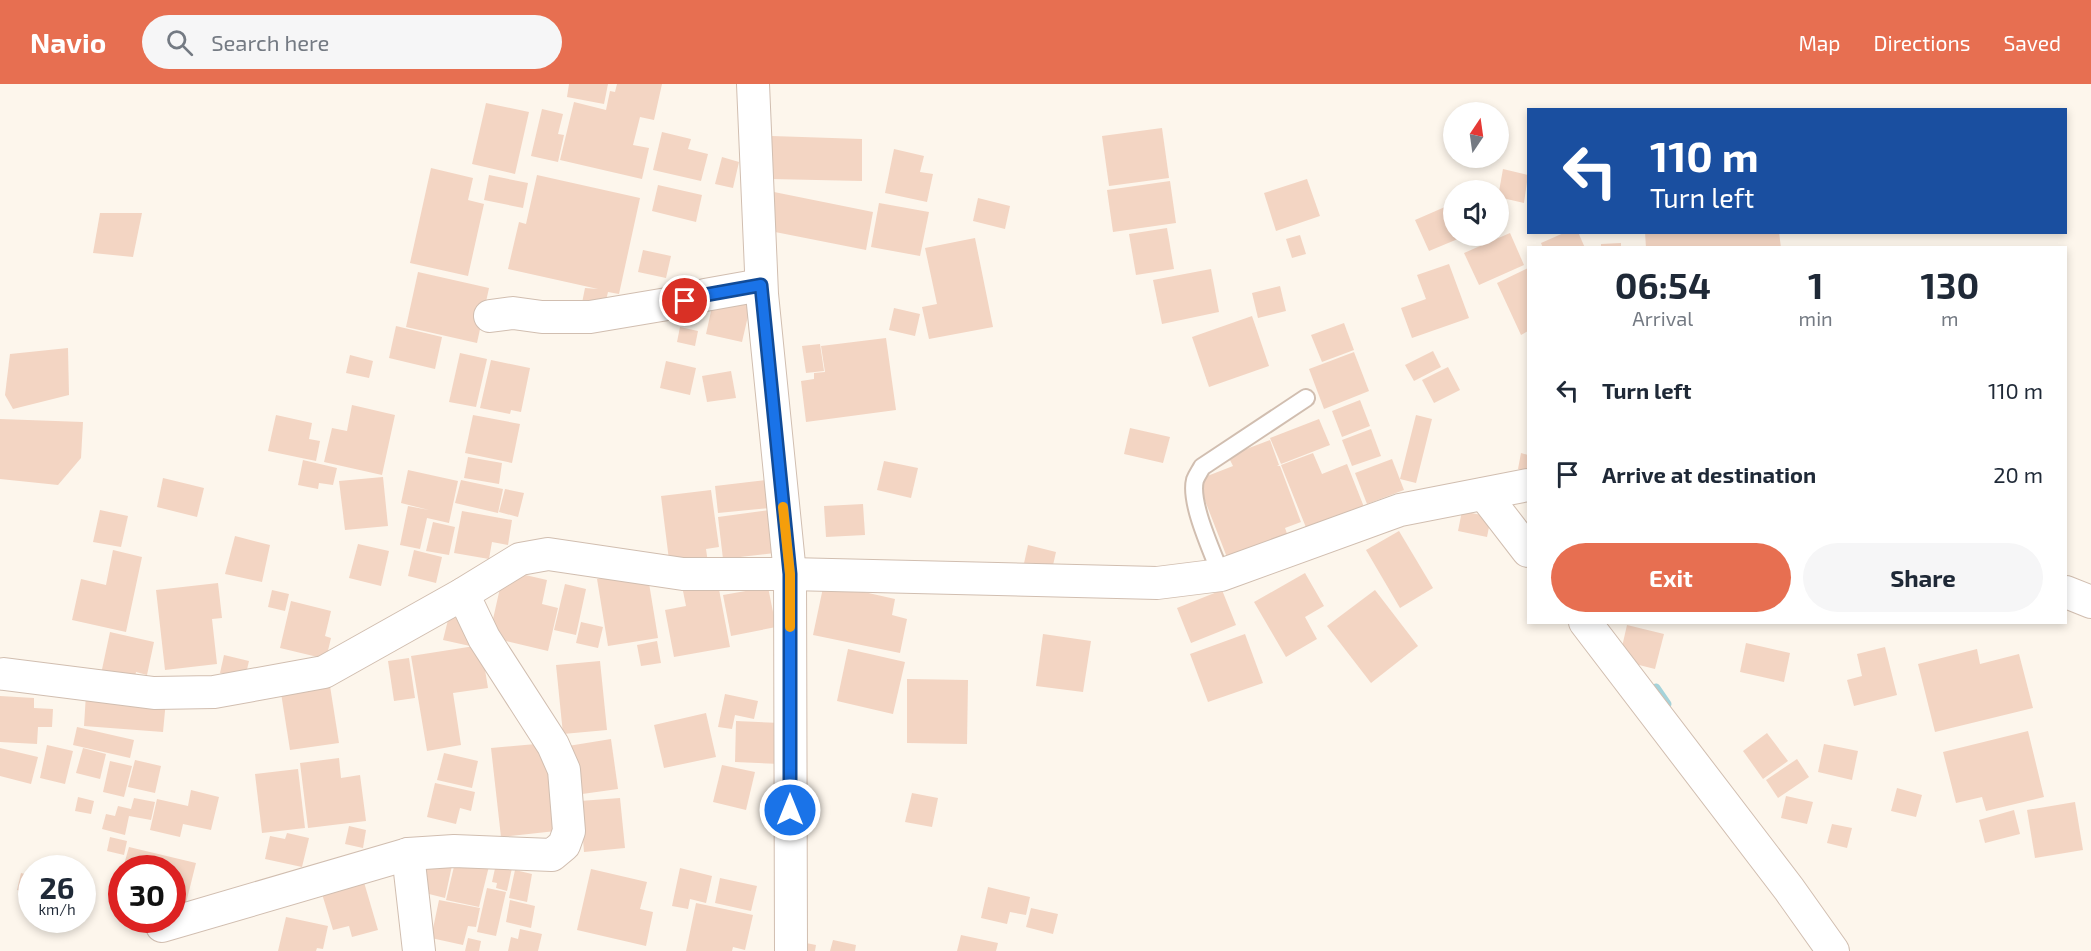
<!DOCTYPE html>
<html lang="en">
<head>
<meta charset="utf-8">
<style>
	body { margin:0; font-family:"Exo 2",sans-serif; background:#f6f6f7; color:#1f2937; height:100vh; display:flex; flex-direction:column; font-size:22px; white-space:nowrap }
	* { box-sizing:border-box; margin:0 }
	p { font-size:20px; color:#747a83 }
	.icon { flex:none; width:33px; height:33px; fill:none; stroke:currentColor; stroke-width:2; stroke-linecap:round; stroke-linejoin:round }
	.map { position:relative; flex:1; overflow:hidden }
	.side { position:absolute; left:1527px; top:162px; width:540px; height:378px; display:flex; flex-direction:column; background:#fff; border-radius:0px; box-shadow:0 3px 9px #0003 }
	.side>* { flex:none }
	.banner { position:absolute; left:1527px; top:24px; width:540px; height:126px; border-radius:0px; box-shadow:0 3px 9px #0003; background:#1a4fa0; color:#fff; overflow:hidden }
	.needle { width:39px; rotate:13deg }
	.tools { position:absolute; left:1443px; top:18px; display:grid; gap:12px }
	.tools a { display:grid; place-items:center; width:66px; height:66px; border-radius:50%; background:#fff; box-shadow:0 3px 9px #0003; font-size:30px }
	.speed { position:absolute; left:18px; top:771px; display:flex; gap:12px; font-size:30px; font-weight:700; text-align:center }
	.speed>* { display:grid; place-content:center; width:78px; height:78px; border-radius:50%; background:#fff; box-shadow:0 3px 9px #0003; line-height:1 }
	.speed small { font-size:15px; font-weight:400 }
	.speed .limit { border:9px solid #d22; background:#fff; color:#111 }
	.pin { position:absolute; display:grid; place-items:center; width:51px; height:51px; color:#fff; margin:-26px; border:3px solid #fff; border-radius:50%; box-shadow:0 2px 6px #0007 }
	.me { position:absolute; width:66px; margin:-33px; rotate:0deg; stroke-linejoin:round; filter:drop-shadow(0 0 4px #0008) }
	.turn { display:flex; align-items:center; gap:21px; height:126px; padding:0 24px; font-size:27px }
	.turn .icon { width:78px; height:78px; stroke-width:2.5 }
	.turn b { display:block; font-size:42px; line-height:51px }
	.eta { display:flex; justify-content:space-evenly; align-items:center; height:102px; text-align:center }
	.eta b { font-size:36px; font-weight:700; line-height:42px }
	.action { display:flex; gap:12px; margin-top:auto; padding:12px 24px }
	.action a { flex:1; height:69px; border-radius:36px; background:#e76f51; color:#fff; font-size:24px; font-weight:700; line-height:69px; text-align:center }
	.action a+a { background:#f6f6f7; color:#1f2937 }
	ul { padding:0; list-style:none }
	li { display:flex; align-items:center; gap:18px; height:84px; padding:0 24px }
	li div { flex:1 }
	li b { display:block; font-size:22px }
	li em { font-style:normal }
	header { display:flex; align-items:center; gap:36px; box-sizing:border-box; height:84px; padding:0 30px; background:#e76f51; color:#fff }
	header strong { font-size:28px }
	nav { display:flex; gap:33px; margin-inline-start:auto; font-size:21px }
	.search { width:420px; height:54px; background:#f6f6f7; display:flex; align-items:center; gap:15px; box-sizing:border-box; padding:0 21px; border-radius:33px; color:#747a83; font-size:22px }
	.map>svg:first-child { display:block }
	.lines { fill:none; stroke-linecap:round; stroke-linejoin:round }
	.stream { stroke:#a5d3da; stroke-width:9 }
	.building { fill:#f3d5c3 }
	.service-casing { stroke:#d1beb0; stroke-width:20 }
	.minor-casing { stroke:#d1beb0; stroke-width:34 }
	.service { stroke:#fff; stroke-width:16 }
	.minor { stroke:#fff; stroke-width:32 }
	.route-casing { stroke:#114b97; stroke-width:15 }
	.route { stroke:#1a73e8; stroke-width:10 }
	.slow { stroke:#f59e0b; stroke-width:10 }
</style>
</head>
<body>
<header>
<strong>Navio</strong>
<div class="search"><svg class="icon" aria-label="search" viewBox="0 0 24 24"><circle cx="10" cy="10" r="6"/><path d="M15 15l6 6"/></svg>Search here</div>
<nav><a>Map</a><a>Directions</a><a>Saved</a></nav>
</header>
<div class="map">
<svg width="2091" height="867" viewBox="0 0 2091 867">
	<rect width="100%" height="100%" fill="#fdf6ec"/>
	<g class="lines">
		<path class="stream" d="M 1656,604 L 1667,620"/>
	</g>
	<g class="building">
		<path d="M 569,0 L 608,0 L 604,20 L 567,13 Z"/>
		<path d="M 617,0 L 662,0 L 654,36 L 640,33 L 633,61 L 649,64 L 642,95 L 560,76 L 574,18 L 606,26 L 610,7 L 615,8 Z"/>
		<path d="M 486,19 L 529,28 L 515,90 L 472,80 Z"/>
		<path d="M 542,25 L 563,30 L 558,50 L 564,51 L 558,78 L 531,72 Z"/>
		<path d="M 1162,44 L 1169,94 L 1109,102 L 1102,52 Z"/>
		<path d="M 662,48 L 691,55 L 688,65 L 708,70 L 701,97 L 653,86 Z"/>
		<path d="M 772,52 L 862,55 L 862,97 L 771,95 Z"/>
		<path d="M 894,65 L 924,72 L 920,88 L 933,90 L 927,118 L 885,109 Z"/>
		<path d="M 722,73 L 739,78 L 733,104 L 715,100 Z"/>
		<path d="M 431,84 L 473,94 L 468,116 L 484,120 L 468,192 L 410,179 Z"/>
		<path d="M 1503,85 L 1528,91 L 1524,119 L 1498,113 Z"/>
		<path d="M 489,91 L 528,99 L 523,124 L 484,116 Z"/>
		<path d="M 537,91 L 640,114 L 619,210 L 608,208 L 603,229 L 581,224 L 585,204 L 598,205 L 508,185 L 519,138 L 526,140 Z"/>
		<path d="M 1307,95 L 1320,132 L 1276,147 L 1264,109 Z"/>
		<path d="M 1170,97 L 1176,139 L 1113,148 L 1107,106 Z"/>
		<path d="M 658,101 L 702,111 L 696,138 L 652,127 Z"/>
		<path d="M 774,108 L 873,128 L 866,166 L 765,146 Z"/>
		<path d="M 978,114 L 1010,122 L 1005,145 L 973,137 Z"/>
		<path d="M 879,119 L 929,128 L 920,172 L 871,163 Z"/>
		<path d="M 1454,119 L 1454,152 L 1465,152 L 1429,167 L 1415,136 Z"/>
		<path d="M 100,129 L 142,129 L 133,173 L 93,169 Z"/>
		<path d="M 1167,144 L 1174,185 L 1136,191 L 1129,150 Z"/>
		<path d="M 1566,148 L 1578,148 L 1585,164 L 1543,164 L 1541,159 Z"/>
		<path d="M 1645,148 L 1779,148 L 1781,164 L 1646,164 Z"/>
		<path d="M 1510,149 L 1524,181 L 1479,201 L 1464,169 Z"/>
		<path d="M 1300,151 L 1306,170 L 1292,174 L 1286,155 Z"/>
		<path d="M 975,154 L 993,243 L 929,255 L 922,223 L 937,220 L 925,164 Z"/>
		<path d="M 1621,159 L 1621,164 L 1601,164 L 1601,160 Z"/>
		<path d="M 643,166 L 671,172 L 666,194 L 638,188 Z"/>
		<path d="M 1449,180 L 1469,234 L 1412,254 L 1401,224 L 1426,215 L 1417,191 Z"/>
		<path d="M 1528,184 L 1528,247 L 1521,251 L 1497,199 Z"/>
		<path d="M 1211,185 L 1219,228 L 1162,240 L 1153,196 Z"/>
		<path d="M 418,188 L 489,204 L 477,259 L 406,243 Z"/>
		<path d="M 1280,202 L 1286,227 L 1258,234 L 1252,209 Z"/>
		<path d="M 713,218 L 751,219 L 742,258 L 706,250 Z"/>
		<path d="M 894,224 L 920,230 L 915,252 L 889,246 Z"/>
		<path d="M 1252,232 L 1269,282 L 1209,303 L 1192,253 Z"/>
		<path d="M 1344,239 L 1354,266 L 1322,278 L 1311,251 Z"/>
		<path d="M 396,242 L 442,253 L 435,285 L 389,274 Z"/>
		<path d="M 680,243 L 698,247 L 695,262 L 677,258 Z"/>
		<path d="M 886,254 L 896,326 L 806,338 L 801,297 L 814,295 L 814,289 L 825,288 L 821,262 Z"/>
		<path d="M 820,260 L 824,287 L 806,289 L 802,262 Z"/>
		<path d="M 68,264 L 69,311 L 13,325 L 5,311 L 10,270 Z"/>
		<path d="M 1433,267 L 1441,283 L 1414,297 L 1405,281 Z"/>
		<path d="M 1354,268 L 1369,307 L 1324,325 L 1309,285 Z"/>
		<path d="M 460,269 L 487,275 L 476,323 L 449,318 Z"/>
		<path d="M 350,271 L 373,277 L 369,294 L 346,289 Z"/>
		<path d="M 491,276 L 530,284 L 521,328 L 511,326 L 510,330 L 480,324 Z"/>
		<path d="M 666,277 L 696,284 L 690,311 L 660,304 Z"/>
		<path d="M 1448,283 L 1460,306 L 1434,319 L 1422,296 Z"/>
		<path d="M 731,287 L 736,314 L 707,318 L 702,292 Z"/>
		<path d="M 1360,316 L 1370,342 L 1342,353 L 1332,327 Z"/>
		<path d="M 352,321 L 395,331 L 382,391 L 324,378 L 332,344 L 347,347 Z"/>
		<path d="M 276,331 L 312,339 L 309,355 L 320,357 L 316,377 L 268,367 Z"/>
		<path d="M 473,331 L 520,340 L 512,379 L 465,369 Z"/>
		<path d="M 1416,331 L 1432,335 L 1416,399 L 1400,395 Z"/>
		<path d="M 0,335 L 83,338 L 81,374 L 58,401 L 0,395 Z"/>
		<path d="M 1319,335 L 1330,361 L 1281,380 L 1270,354 Z"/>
		<path d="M 1130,344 L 1170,353 L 1163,379 L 1124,370 Z"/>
		<path d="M 1371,345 L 1381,372 L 1352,382 L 1342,356 Z"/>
		<path d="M 1270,356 L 1279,381 L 1277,382 L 1280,382 L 1301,438 L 1285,444 L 1290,458 L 1230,481 L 1197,396 L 1233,382 L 1228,372 Z"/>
		<path d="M 1313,369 L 1322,390 L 1347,380 L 1364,423 L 1307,446 L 1281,381 Z"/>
		<path d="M 1521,369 L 1528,371 L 1528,388 L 1518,385 Z"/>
		<path d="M 468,373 L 502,379 L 499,400 L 464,394 Z"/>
		<path d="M 1392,375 L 1404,406 L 1367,420 L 1355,389 Z"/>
		<path d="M 303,376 L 337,384 L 333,401 L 319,399 L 318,405 L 298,401 Z"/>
		<path d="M 884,377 L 918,384 L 911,414 L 877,406 Z"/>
		<path d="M 408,386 L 458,397 L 449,439 L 427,434 L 420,465 L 400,461 L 408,422 L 429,426 L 401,419 Z"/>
		<path d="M 383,393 L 388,442 L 345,446 L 339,397 Z"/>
		<path d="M 163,394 L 204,404 L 197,433 L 157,423 Z"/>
		<path d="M 461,396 L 503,405 L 498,429 L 455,419 Z"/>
		<path d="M 766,396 L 770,424 L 718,429 L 715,402 Z"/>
		<path d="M 505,405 L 524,409 L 518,433 L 499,428 Z"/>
		<path d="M 711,406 L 719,463 L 706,465 L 708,479 L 670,484 L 661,412 Z"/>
		<path d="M 863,420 L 865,451 L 826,453 L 824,422 Z"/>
		<path d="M 100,426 L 128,432 L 121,463 L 93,458 Z"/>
		<path d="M 770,426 L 775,469 L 723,475 L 718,433 Z"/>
		<path d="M 462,427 L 512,436 L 508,461 L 492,458 L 489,475 L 454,469 Z"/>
		<path d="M 1462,427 L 1491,433 L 1487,453 L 1458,447 Z"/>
		<path d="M 433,438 L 455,443 L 449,471 L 426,467 Z"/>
		<path d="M 1399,447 L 1433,504 L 1400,524 L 1366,466 Z"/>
		<path d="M 235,452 L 270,461 L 262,498 L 225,490 Z"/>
		<path d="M 358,460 L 389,467 L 381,502 L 349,494 Z"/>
		<path d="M 1028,461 L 1056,468 L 1051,490 L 1023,484 Z"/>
		<path d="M 113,466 L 142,473 L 126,548 L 72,536 L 81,495 L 106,501 Z"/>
		<path d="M 414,466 L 442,473 L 436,499 L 408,492 Z"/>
		<path d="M 504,486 L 547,496 L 542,520 L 558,524 L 548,567 L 489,553 Z"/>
		<path d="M 647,487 L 658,554 L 608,562 L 597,495 Z"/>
		<path d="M 1305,489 L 1324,522 L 1305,533 L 1317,555 L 1286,573 L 1254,518 Z"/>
		<path d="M 717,495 L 730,563 L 674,573 L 665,526 L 686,522 L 682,502 Z"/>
		<path d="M 218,499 L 222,534 L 212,535 L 217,580 L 165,586 L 156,506 Z"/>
		<path d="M 824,499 L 895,515 L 892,531 L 907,535 L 900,569 L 813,551 Z"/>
		<path d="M 565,500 L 586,505 L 576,551 L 554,546 Z"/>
		<path d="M 768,503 L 776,543 L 731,552 L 723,511 Z"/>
		<path d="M 272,506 L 289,510 L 285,527 L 268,523 Z"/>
		<path d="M 1222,506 L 1236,541 L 1191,559 L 1177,524 Z"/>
		<path d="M 1375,506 L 1418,562 L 1371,599 L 1327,542 Z"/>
		<path d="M 291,517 L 331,527 L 325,552 L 331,554 L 326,575 L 280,564 Z"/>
		<path d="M 449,532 L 476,539 L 470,562 L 443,556 Z"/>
		<path d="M 581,538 L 603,543 L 598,564 L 576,559 Z"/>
		<path d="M 1627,541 L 1664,550 L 1655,585 L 1619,576 Z"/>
		<path d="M 110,548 L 154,558 L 147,591 L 136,588 L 134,597 L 101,590 Z"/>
		<path d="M 1043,550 L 1091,557 L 1083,608 L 1036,602 Z"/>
		<path d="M 1245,550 L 1263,599 L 1208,618 L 1190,570 Z"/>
		<path d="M 657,557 L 661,579 L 641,582 L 637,561 Z"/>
		<path d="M 1746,559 L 1790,569 L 1784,598 L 1740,588 Z"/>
		<path d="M 481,561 L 488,604 L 453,609 L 461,661 L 427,667 L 411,572 Z"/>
		<path d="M 1885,563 L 1897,611 L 1854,622 L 1847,596 L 1862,592 L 1857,570 Z"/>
		<path d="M 848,565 L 905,578 L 893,630 L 837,617 Z"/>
		<path d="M 1977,565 L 1980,580 L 2019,570 L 2033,624 L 1935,648 L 1918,580 Z"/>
		<path d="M 224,571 L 249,577 L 245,594 L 220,589 Z"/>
		<path d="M 409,574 L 415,614 L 394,617 L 388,577 Z"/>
		<path d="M 600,577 L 607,646 L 563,650 L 556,581 Z"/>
		<path d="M 907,595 L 968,596 L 967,660 L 907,659 Z"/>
		<path d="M 330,602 L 339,659 L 290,666 L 281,609 Z"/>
		<path d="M 86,610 L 166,616 L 163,648 L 84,642 Z"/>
		<path d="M 725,610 L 758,617 L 754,635 L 735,631 L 732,645 L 718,643 Z"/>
		<path d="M 0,612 L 34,614 L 34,624 L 53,625 L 52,643 L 38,643 L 37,660 L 0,658 Z"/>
		<path d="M 706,629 L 716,673 L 664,684 L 654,641 Z"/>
		<path d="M 736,637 L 781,639 L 780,680 L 735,678 Z"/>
		<path d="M 77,643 L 134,656 L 130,674 L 73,661 Z"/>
		<path d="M 2028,647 L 2044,713 L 1986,727 L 1982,713 L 1956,719 L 1943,668 Z"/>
		<path d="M 1767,649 L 1788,677 L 1763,695 L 1743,667 Z"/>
		<path d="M 611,655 L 618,705 L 575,711 L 568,662 Z"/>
		<path d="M 547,659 L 556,747 L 501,753 L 491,664 Z"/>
		<path d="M 1824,660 L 1858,667 L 1852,696 L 1818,688 Z"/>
		<path d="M 47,661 L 73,667 L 65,700 L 40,694 Z"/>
		<path d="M 0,664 L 38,673 L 31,700 L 0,692 Z"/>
		<path d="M 83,664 L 106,670 L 100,695 L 76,689 Z"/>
		<path d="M 444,669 L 478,677 L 472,704 L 437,696 Z"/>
		<path d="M 339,674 L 341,694 L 360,691 L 366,737 L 308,744 L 300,679 Z"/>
		<path d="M 1797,675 L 1809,693 L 1778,714 L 1766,696 Z"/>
		<path d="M 135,676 L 161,682 L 155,709 L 128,703 Z"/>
		<path d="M 110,677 L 132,682 L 124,713 L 103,708 Z"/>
		<path d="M 722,681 L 755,688 L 746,726 L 713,718 Z"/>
		<path d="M 298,685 L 305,744 L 262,749 L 255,690 Z"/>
		<path d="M 435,699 L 475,708 L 471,727 L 460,724 L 456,740 L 427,733 Z"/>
		<path d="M 1897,704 L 1922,711 L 1916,733 L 1891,727 Z"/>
		<path d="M 191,706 L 219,713 L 211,746 L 183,740 L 180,753 L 150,746 L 157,715 L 188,722 Z"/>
		<path d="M 912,709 L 938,714 L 932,743 L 905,738 Z"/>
		<path d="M 1786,712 L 1813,718 L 1807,740 L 1781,734 Z"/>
		<path d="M 78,713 L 94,717 L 91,730 L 75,727 Z"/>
		<path d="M 134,714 L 155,718 L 151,736 L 129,732 L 125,751 L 102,745 L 106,730 L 115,732 L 118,722 L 131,725 Z"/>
		<path d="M 620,714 L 625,764 L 584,768 L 580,717 Z"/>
		<path d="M 2075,718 L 2083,766 L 2035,774 L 2027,726 Z"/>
		<path d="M 2014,726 L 2020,750 L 1985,759 L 1979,736 Z"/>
		<path d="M 1832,740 L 1852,744 L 1847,764 L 1827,759 Z"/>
		<path d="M 349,742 L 366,746 L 363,764 L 345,760 Z"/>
		<path d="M 287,749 L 309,754 L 302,783 L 265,775 L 270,752 L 285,755 Z"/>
		<path d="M 110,753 L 127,757 L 124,771 L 107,767 Z"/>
		<path d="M 129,763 L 196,779 L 185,823 L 172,820 L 172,784 L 123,784 Z"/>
		<path d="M 457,770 L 490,778 L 479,823 L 446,816 Z"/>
		<path d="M 429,771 L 453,777 L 445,814 L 421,808 Z"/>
		<path d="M 496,780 L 512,784 L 507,807 L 496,804 L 497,799 L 492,798 Z"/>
		<path d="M 680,784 L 712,792 L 706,819 L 690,815 L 688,825 L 672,822 Z"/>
		<path d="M 591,785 L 647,798 L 640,825 L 653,828 L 646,862 L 577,846 Z"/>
		<path d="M 515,786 L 532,790 L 527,818 L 509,814 Z"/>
		<path d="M 361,788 L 378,846 L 352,853 L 349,842 L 333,846 L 319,800 Z"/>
		<path d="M 21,789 L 32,792 L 32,809 L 17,806 Z"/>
		<path d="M 720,794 L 757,802 L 751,827 L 715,819 Z"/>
		<path d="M 988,803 L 1030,813 L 1026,831 L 1010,828 L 1007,840 L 981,834 Z"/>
		<path d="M 487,804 L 506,808 L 496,852 L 477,848 Z"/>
		<path d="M 439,816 L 480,824 L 476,843 L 468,842 L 463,861 L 431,854 Z"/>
		<path d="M 510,816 L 535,822 L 531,844 L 506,838 Z"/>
		<path d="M 696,819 L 753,831 L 745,866 L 733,863 L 732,867 L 686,867 Z"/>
		<path d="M 1031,824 L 1058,830 L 1053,850 L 1026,843 Z"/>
		<path d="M 286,833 L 328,842 L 323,865 L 317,864 L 316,867 L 278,867 Z"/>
		<path d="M 140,836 L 160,836 L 157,849 L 138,845 Z"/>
		<path d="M 520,845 L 542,850 L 538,867 L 508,867 L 511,853 L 518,855 Z"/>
		<path d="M 961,851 L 998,859 L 996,867 L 957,867 Z"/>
		<path d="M 468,854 L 481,857 L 479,867 L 465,867 Z"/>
		<path d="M 833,856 L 856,861 L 855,867 L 830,867 Z"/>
		<path d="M 801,858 L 816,861 L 815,867 L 799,867 Z"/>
	</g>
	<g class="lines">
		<defs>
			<path id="service" d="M 1221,491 C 1213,469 1189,419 1195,396 C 1197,391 1200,387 1202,383 L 1306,314"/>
			<g id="minor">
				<path d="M 753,0 L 762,210 L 790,490 L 791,867"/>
				<path d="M 490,232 L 513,229 L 542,233 L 590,233 L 685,217 L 705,211 L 761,201"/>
				<path d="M 1484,410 L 1528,467"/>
				<path d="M 2066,508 L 2091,518"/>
				<path d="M 1585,538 L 1789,805 L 1833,867"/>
				<path d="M 4,590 L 154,609 L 214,608 L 324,588 L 463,510 L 520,475 L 548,470 L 683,490 L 790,490 L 1157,499 L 1221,491 L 1400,426 L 1528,401"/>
				<path d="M 408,770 L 419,867"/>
				<path d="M 162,842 L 408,770 L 454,767 L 552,771 L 564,761 L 569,747 L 564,686 L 553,661 L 484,554 L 463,510"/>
			</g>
		</defs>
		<use href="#service" class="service-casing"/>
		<use href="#minor" class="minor-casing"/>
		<use href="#service" class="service"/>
		<use href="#minor" class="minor"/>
	</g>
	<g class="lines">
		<defs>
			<path id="route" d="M 685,217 L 705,211 L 761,201 L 790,490 L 790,726"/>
		</defs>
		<use href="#route" class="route-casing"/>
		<use href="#route" class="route"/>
		<path class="slow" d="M 783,423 L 790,490 L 790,543"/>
	</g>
</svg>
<div class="tools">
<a><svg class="needle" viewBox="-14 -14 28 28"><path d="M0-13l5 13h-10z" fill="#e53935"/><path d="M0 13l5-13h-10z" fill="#747a83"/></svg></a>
<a><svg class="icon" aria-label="sound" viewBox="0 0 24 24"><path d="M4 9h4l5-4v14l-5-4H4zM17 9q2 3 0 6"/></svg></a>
</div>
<div class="speed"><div>26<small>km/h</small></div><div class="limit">30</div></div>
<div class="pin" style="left:685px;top:217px;background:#d93025"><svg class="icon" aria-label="arrive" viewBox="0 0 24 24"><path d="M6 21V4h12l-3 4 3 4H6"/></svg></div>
<svg class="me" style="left:790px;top:726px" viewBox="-20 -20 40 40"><circle r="17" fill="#1a73e8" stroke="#fff" stroke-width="3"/><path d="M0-11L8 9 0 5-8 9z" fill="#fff"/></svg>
<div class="banner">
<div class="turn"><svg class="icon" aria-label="left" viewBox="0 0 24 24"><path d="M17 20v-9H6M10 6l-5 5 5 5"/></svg><div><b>110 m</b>Turn left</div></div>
</div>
<section class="side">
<div class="eta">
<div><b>06:54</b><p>Arrival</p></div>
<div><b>1</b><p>min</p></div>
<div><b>130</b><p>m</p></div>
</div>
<ul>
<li><svg class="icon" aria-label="left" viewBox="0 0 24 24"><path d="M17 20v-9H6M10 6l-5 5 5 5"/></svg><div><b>Turn left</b></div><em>110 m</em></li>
<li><svg class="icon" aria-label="arrive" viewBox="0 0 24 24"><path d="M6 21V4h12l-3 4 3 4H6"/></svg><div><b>Arrive at destination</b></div><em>20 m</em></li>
</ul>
<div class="action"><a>Exit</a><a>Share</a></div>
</section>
</div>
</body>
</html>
